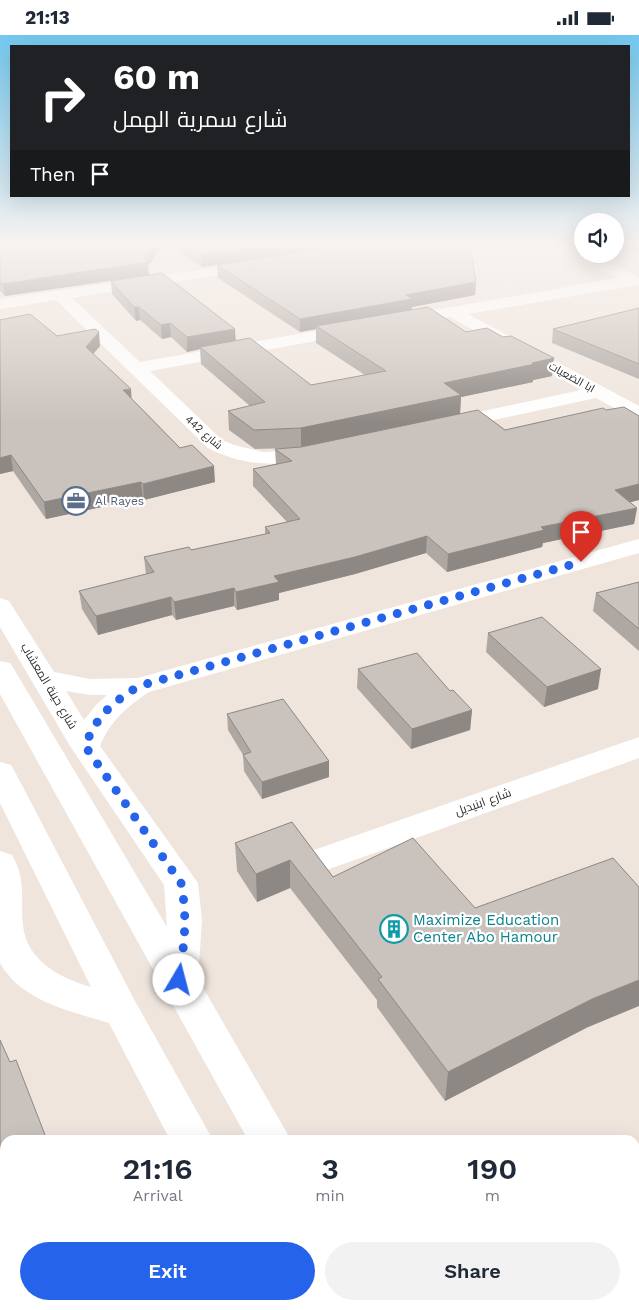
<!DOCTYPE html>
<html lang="en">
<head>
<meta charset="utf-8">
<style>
	body { margin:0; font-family:"Work Sans",Cairo,sans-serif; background:#f2f2f3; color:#1f2937; height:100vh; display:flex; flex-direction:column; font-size:19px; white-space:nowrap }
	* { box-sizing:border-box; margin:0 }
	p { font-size:16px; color:#747a83 }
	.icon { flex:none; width:28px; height:28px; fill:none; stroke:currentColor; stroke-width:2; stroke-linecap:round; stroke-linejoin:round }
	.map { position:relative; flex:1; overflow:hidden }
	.details { position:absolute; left:0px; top:1100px; width:640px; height:175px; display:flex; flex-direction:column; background:#fff; border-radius:15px 15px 0 0; box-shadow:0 5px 20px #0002 }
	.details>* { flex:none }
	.banner { position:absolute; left:10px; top:10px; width:620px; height:152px; border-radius:0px; box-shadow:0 5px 20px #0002; background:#202124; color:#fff; overflow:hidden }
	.controls { position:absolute; left:574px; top:178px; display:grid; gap:10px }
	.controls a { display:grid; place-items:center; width:50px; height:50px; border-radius:50%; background:#fff; box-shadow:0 5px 20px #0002; font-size:25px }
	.pin { position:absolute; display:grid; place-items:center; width:42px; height:42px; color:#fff; margin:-51px -21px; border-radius:50% 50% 50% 0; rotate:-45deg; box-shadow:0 0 5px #0007 }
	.pin .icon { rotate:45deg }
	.me { position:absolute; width:55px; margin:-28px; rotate:8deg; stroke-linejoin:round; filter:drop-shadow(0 0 4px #0008) }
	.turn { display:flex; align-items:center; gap:18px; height:105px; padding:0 20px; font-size:22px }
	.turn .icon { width:65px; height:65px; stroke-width:2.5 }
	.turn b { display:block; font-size:35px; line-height:42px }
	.then { display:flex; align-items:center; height:48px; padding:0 20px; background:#0003; gap:10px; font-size:19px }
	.eta { display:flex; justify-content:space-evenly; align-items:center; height:85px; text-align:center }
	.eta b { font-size:30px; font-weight:600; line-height:35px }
	.action { display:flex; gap:10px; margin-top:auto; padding:10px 20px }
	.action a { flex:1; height:58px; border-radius:30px; background:#2563eb; color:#fff; font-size:20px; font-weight:600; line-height:58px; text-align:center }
	.action a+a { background:#f2f2f3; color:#1f2937 }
	.status { display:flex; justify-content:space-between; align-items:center; height:35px; padding:0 25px; background:#fff; direction:ltr }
	.status svg { height:14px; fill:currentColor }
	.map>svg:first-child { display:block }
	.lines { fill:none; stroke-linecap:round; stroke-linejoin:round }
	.minor { fill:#fff; fill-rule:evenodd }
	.wall { fill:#aea7a2 }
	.shaded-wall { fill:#8d8884 }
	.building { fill:#cac2bc; stroke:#8d8884 }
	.route { stroke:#2563eb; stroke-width:9; stroke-dasharray:0 16.2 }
	.labels { text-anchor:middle; stroke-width:4.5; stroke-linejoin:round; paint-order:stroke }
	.far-street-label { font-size:11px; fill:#2c2c2c; stroke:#fff }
	.service-label { font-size:12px; fill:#4e5e75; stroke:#fff; text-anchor:start }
	.street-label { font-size:12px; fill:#2c2c2c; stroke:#fff }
	.near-culture-label { font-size:15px; fill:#0d838f; stroke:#fff; text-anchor:start }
</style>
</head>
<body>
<div class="status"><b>21:13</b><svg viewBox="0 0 49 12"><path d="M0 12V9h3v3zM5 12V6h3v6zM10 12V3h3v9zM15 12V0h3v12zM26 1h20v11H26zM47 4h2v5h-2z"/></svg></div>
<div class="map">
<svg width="639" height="1275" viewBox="0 0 639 1275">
	<rect width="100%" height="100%" fill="#efe5dd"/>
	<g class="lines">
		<g class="minor">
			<path d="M 549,210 L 568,210 L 582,217 L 582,219 L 587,219 L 639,242 L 639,250 L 468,279 L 639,371 L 639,385 L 632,383 L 596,363 L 448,395 L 441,393 L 438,389 L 441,385 L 581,355 L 450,282 L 401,291 L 395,289 L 393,286 L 395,283 L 401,281 L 617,243 L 551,213 Z"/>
			<path d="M 253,227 L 258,228 L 260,231 L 258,234 L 72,263 L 140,327 L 354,289 L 360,290 L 362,294 L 360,298 L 354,299 L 150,336 L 222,405 L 234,410 L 263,417 L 288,416 L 313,412 L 320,414 L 323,418 L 320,422 C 282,432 244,432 208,413 L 56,265 L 0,274 L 0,264 Z"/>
			<path d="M 639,504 L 639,518 L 149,657 C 127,672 110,686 100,711 L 198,848 L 202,885 L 198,944 L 291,1105 L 248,1105 L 0,659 L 0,626 L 10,628 L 14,634 L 167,892 L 164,850 L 70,711 L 0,592 L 0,563 L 9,566 L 54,637 L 90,644 L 138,643 ZM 66,656 L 90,660 L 107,660 L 96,670 L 84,685 Z"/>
			<path d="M 639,702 L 639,723 L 338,831 L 326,835 L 314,831 L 309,823 L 314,815 Z"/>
			<path d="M 0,727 L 11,730 L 15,737 L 135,966 L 213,1105 L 170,1105 L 109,988 C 70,976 21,966 0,928 L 0,816 L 12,820 C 27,846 20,864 23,891 C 27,926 60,943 91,952 L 0,768 Z"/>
			<path d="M 246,1270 L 294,1270 L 295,1275 L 247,1275 Z"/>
			<path d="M 380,1270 L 432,1270 L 434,1275 L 382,1275 Z"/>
		</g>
	</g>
	<g class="wall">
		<path d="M 0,210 L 148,231 L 149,240 L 5,261 L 0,256 Z"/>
		<path d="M 169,210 L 345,210 L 202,232 Z"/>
		<path d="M 620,210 L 639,210 L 639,218 Z"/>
		<path d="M 217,230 L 476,247 L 475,260 L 412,272 L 412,275 L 466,297 L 503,302 L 554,323 L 552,341 L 533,345 L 533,347 L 461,362 L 460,379 L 505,395 L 606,375 L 639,381 L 639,465 L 630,467 L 637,473 L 634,489 L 543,508 L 542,512 L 447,537 L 426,518 L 355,539 L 279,558 L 279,565 L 237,575 L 234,571 L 176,585 L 172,580 L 98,600 L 82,574 L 79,556 L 146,540 L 144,522 L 191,515 L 265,499 L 265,492 L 287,487 L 253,451 L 253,434 L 276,429 L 275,414 L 291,413 L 255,414 L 229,395 L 228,376 L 250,371 L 201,329 L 200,314 L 187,317 L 171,302 L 162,304 L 140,285 L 136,286 L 112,259 L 111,246 L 236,305 L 311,350 L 365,340 L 316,308 L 316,294 L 300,297 L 218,243 Z"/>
		<path d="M 639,273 L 639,344 L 552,308 L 553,294 Z"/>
		<path d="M 57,301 L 100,311 L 93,319 L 132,364 L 180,413 L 215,447 L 144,465 L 143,463 L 46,484 L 13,436 L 0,439 Z"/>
		<path d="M 639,547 L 639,616 L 593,576 L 596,558 Z"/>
		<path d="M 488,598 L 598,654 L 544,672 L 486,617 Z"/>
		<path d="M 358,634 L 450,656 L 472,675 L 470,695 L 411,714 L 357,653 Z"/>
		<path d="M 227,679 L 329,726 L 329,742 L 262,764 L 244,736 L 243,720 L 228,695 Z"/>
		<path d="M 292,787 L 333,842 L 475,873 L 586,993 L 445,1066 L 377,972 L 377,965 L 290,853 L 257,867 L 237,836 L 235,808 Z"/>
	</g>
	<g class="shaded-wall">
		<path d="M 154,210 L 163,210 L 148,231 L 149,240 L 5,261 L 3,249 L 144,224 Z"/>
		<path d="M 265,210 L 345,210 L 202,232 L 201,220 Z"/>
		<path d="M 476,247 L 475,260 L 412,272 L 411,277 L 316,291 L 316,294 L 300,297 L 300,284 L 406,260 Z"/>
		<path d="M 134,272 L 139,272 L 140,285 L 136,286 Z"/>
		<path d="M 170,288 L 171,302 L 162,304 L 161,290 Z"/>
		<path d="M 235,294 L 236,308 L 200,312 L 200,314 L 187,317 L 187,302 Z"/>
		<path d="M 99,297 L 100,311 L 87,326 L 86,312 Z"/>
		<path d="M 554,323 L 552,341 L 533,345 L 533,347 L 461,362 L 460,379 L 301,412 L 301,393 L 444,348 Z"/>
		<path d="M 131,354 L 132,369 L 123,355 Z"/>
		<path d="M 11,420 L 13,436 L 0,439 L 0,423 Z"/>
		<path d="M 214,431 L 215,447 L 144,465 L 143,449 Z"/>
		<path d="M 141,447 L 143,463 L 46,484 L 44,467 Z"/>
		<path d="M 639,449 L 639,465 L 612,472 L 615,455 Z"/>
		<path d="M 637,473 L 634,489 L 543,508 L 542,512 L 447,537 L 448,519 L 541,492 Z"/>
		<path d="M 427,501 L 426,518 L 355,539 L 279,558 L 279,565 L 237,575 L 236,557 L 274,541 Z"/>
		<path d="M 234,553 L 234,571 L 176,585 L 174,567 Z"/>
		<path d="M 171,562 L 172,580 L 98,600 L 96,581 Z"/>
		<path d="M 601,634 L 598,654 L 544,672 L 547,652 Z"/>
		<path d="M 472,675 L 470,695 L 411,714 L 412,694 Z"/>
		<path d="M 329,726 L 329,742 L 262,764 L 262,747 Z"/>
		<path d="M 290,825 L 290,853 L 257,867 L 256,839 Z"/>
		<path d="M 639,945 L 639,971 L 586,993 L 445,1066 L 448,1037 L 592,964 Z"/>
		<path d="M 5,1206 L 5,1237 L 0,1240 L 0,1209 Z"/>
	</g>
	<g class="building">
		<path d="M 0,210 L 154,210 L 144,224 L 148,227 L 3,249 L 0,246 Z"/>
		<path d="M 187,210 L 265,210 L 201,220 Z"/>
		<path d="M 349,210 L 470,210 L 476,247 L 406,260 L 412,264 L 300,284 L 217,230 Z"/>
		<path d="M 162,238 L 235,294 L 187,302 L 170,288 L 161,290 L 139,272 L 134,272 L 111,246 Z"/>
		<path d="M 428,272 L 466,297 L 487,293 L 503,302 L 511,301 L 554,323 L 532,328 L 535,329 L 444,348 L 461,360 L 301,393 L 254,395 L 228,376 L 265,367 L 200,312 L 250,303 L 311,350 L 386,336 L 316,291 Z"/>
		<path d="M 639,273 L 639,329 L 553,294 Z"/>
		<path d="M 30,279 L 57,301 L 95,294 L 99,297 L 86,312 L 131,354 L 123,355 L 180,413 L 192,410 L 214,431 L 143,449 L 141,447 L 44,467 L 11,420 L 0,423 L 0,285 Z"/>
		<path d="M 624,372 L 639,381 L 639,449 L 615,455 L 637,473 L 541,492 L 544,495 L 448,519 L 427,501 L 355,522 L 274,541 L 279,547 L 236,557 L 234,553 L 174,567 L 171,562 L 96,581 L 79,556 L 154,537 L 144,522 L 189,512 L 191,515 L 270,498 L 265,492 L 300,484 L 253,434 L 292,426 L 275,414 L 301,412 L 478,375 L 505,395 L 603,373 L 606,375 Z"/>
		<path d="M 639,547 L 639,594 L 596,558 Z"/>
		<path d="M 542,582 L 601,634 L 547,652 L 488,598 Z"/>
		<path d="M 417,618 L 450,656 L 453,655 L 472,675 L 412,694 L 358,634 Z"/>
		<path d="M 283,664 L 329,726 L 262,747 L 243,720 L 251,717 L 227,679 Z"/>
		<path d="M 292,787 L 333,842 L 413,803 L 475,873 L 613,823 L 639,852 L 639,945 L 592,964 L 448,1037 L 378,944 L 382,942 L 290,825 L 256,839 L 235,808 Z"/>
		<path d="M 0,1005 L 10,1027 L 16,1025 L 47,1105 L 5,1105 L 5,1206 L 0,1209 Z"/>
	</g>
	<linearGradient id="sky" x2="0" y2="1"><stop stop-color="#74c7ef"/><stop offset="0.54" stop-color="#f8f3f0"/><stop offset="1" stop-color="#f8f3f0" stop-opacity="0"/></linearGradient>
	<rect width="639" height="389" fill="url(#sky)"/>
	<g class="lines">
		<path class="route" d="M 179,945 C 184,909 188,885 181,848 L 85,711 C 97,680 112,668 139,651 L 581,527"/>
	</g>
	<defs>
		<symbol id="office-ring" viewBox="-11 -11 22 22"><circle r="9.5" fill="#fff" stroke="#5c6f8a" stroke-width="1.5"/><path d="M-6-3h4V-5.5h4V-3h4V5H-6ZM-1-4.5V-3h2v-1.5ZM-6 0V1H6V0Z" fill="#5c6f8a"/></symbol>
		<symbol id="building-ring" viewBox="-11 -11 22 22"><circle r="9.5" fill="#fff" stroke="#0f9aa8" stroke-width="1.5"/><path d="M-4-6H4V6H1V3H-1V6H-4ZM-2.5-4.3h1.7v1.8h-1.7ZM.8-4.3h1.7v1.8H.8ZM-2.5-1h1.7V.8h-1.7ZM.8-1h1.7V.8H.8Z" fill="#0f9aa8"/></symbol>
	</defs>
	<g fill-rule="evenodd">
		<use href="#office-ring" x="60" y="450" width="32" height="32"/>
		<use href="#building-ring" x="378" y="878" width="32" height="32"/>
	</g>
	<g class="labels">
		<g class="far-street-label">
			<text transform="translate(572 342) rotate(29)" y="4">ابا الضعيات</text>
			<text transform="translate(204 397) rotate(41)" y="4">شارع 442</text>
		</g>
		<g class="service-label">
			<text x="95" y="470">Al Rayes</text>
		</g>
		<g class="street-label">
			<text transform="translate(49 651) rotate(59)" y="4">شارع حينة المعشاب</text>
			<text transform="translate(483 767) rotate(-20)" y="4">شارع ابنيديل</text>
		</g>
		<g class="near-culture-label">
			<text x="413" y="890">Maximize Education<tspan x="413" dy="17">Center Abo Hamour</tspan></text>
		</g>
	</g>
</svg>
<div class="controls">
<a><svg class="icon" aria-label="sound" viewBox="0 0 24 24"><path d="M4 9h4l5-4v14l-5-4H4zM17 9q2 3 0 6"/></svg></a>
</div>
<div class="pin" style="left:581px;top:527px;background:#d93025"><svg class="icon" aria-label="arrive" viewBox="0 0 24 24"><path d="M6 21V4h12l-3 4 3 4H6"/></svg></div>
<svg class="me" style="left:179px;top:945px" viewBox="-20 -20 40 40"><circle r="19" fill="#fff"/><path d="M0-13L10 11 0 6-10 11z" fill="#2563eb"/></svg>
<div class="banner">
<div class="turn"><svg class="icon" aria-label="right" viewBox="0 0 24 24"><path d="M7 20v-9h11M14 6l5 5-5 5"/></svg><div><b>60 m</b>شارع سمرية الهمل</div></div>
<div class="then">Then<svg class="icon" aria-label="arrive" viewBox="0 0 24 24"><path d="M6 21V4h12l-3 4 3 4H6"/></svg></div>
</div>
<section class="details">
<div class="eta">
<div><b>21:16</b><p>Arrival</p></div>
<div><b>3</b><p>min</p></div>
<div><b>190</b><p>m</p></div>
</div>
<div class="action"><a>Exit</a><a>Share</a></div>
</section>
</div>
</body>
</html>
